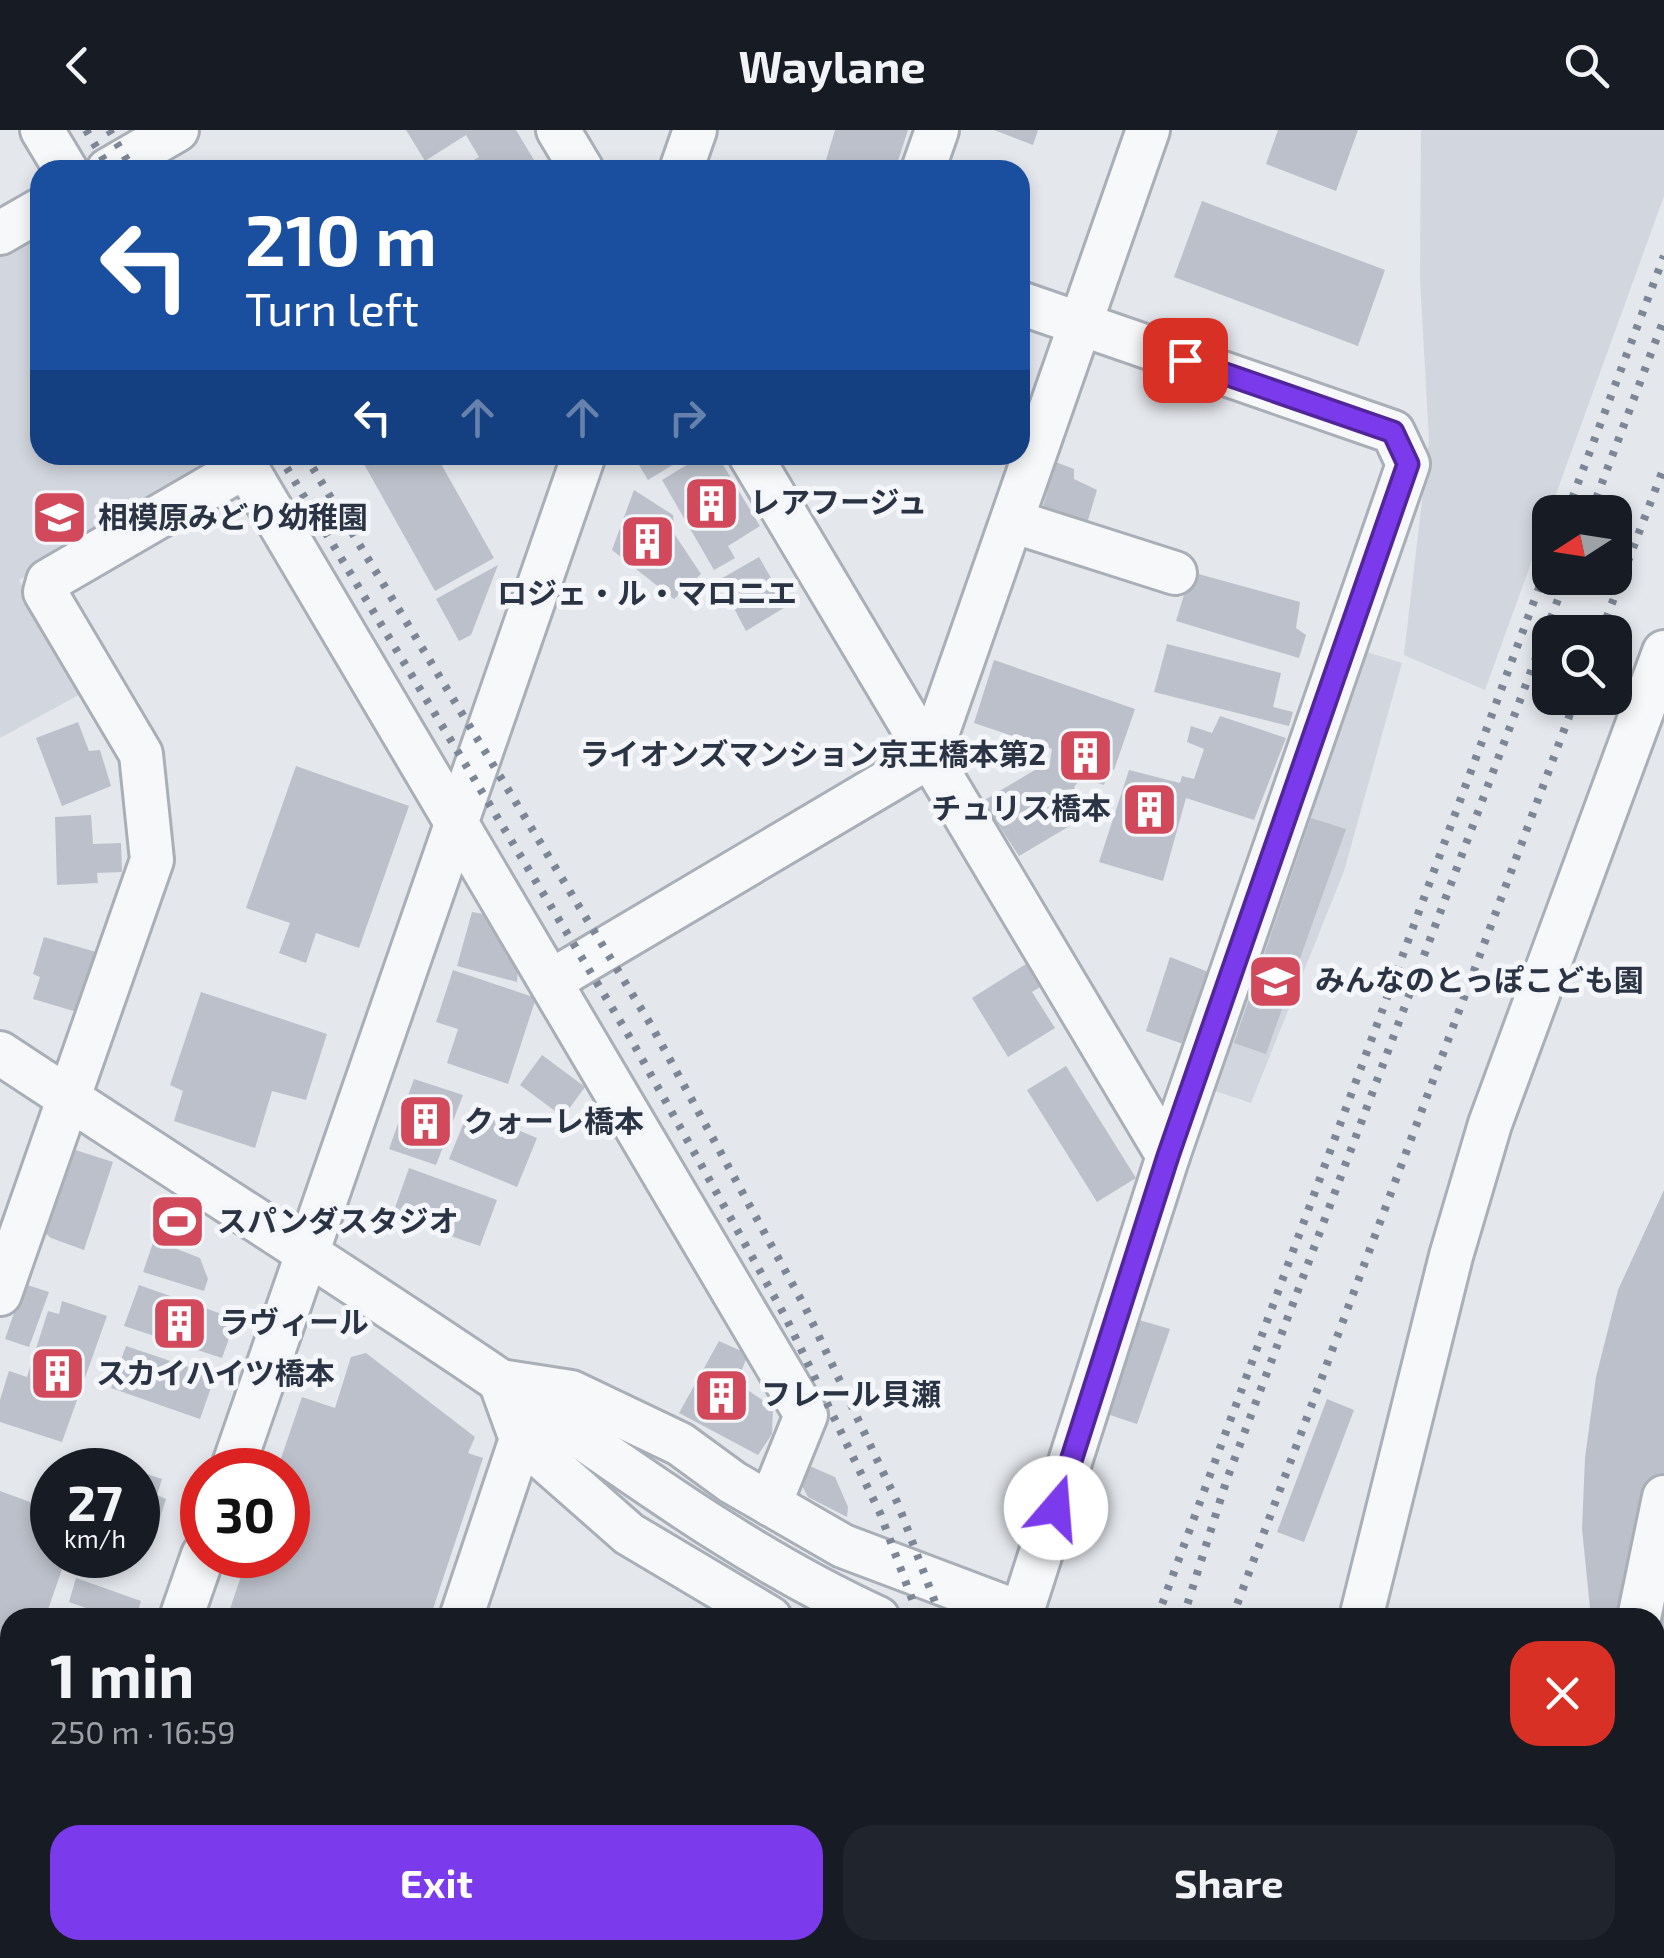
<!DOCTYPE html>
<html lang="en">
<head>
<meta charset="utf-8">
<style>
	body { margin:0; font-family:"Exo 2","Noto Sans JP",sans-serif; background:#20242c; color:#f1f3f6; height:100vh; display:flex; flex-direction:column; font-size:38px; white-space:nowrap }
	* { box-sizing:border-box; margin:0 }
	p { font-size:32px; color:#9ea1a6 }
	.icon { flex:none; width:55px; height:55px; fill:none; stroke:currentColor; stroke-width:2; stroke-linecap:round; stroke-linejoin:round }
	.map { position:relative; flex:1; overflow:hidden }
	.details { position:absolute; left:0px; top:1478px; width:1665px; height:352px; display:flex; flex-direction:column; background:#171b24; border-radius:30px 30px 0 0; box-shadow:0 5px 15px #0003 }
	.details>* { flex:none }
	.hud { position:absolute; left:30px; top:30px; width:1000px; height:305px; border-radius:30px; box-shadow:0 5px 15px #0003; background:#1a4fa0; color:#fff; overflow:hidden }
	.needle { width:65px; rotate:258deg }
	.fabs { position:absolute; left:1532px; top:365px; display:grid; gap:20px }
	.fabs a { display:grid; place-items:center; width:100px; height:100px; border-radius:20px; background:#171b24; box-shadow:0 5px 15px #0003; font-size:50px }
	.speed { position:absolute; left:30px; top:1318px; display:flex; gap:20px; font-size:50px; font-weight:700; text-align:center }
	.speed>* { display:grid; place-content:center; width:130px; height:130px; border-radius:50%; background:#171b24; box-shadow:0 5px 15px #0003; line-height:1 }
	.speed small { font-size:25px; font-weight:400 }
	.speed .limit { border:15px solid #d22; background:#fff; color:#111 }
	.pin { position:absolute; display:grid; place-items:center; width:85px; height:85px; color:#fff; margin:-42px; border-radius:20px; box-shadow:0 5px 15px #0006 }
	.me { position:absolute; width:110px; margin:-55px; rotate:18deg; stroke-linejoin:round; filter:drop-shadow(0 0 8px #0008) }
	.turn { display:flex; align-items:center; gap:35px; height:210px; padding:0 50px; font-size:45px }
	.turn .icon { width:130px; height:130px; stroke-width:2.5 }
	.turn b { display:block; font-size:70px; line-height:85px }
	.lanes { display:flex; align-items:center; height:95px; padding:0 50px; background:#0003; justify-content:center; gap:50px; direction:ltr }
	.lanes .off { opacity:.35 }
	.round { display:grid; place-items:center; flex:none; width:105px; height:105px; border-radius:30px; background:#20242c }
	.summary { display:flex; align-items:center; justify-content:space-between; height:170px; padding:0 50px }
	h1 { font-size:60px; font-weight:700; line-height:75px }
	.cta { display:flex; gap:20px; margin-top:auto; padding:20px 50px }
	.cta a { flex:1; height:115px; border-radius:30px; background:#7c3aed; color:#fff; font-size:40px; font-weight:700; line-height:115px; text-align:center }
	.cta a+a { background:#20242c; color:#f1f3f6 }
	header { display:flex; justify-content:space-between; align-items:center; height:130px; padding:0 50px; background:#171b24; font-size:45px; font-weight:700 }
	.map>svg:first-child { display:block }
	.built { fill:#d2d6de }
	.building { fill:#bbc0ca }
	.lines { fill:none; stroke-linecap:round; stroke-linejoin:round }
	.minor-casing { stroke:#a9aeb7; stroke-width:48 }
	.minor { stroke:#f7f8fa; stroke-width:42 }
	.rail { stroke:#7d8696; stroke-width:8; stroke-dasharray:5 10; stroke-linecap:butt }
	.route-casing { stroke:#51269a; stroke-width:25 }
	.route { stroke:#7c3aed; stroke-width:18 }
	.labels { text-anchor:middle; stroke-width:10; stroke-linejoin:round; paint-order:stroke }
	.poi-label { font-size:30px; font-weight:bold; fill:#2b3445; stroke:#f4f6f9; text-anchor:start }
</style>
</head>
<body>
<header><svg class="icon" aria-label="back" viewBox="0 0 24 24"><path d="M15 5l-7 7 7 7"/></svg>Waylane<svg class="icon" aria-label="search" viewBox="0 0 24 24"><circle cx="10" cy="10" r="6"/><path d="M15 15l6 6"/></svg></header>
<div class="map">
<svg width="1664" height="1828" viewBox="0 0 1664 1828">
	<rect width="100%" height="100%" fill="#e4e7ec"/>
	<g class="built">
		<path d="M 1421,0 L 1664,0 L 1664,66 L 1485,560 L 1404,525 L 1429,310 L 1420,149 Z"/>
		<path d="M 40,90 L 40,325 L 219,326 L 19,450 L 84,562 L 0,608 L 0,115 Z"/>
		<path d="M 1364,521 L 1402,533 L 1344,741 L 1251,973 L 1215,961 Z"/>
	</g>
	<g class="building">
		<path d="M 406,0 L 516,0 L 540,40 L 457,40 L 479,27 L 466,5 L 425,31 Z"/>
		<path d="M 835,0 L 908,0 L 895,40 L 823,40 Z"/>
		<path d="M 994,0 L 1038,0 L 1033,15 Z"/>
		<path d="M 1278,0 L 1358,0 L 1336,61 L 1266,34 Z"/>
		<path d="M 1202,71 L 1385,140 L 1358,216 L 1174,147 Z"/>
		<path d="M 359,325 L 436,325 L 494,428 L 435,461 Z"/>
		<path d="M 633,325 L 689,325 L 648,350 Z"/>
		<path d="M 703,325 L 717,325 L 760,396 L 728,416 L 735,428 L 714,440 L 662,350 Z"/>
		<path d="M 1053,331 L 1074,339 L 1074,349 L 1097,360 L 1086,397 L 1041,383 L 1047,362 L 1044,359 Z"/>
		<path d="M 634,360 L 673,385 L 675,405 L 701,444 L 674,469 L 612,420 Z"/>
		<path d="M 759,427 L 787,476 L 746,501 L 719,450 Z"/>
		<path d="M 498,435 L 471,505 L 459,511 L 436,469 Z"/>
		<path d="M 1191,442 L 1300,472 L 1296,498 L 1306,505 L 1299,528 L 1176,491 Z"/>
		<path d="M 1167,514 L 1281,543 L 1273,577 L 1293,582 L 1289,596 L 1154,562 Z"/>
		<path d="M 994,530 L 1135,579 L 1114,640 L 1109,638 L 1104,655 L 1081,648 L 1074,657 L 1090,684 L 1019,726 L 983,671 L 1050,631 L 1052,619 L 974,593 Z"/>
		<path d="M 1220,586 L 1286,608 L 1254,690 L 1186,668 L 1163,751 L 1099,732 L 1129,640 L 1180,653 L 1182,646 L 1194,649 L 1204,619 L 1187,612 L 1191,596 L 1212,603 Z"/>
		<path d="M 78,592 L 89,621 L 100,620 L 111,656 L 62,676 L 36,608 Z"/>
		<path d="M 296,636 L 409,676 L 359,818 L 316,803 L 306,833 L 279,823 L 290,793 L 246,778 Z"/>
		<path d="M 91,685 L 93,714 L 121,713 L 122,742 L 97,743 L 98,753 L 57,755 L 55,687 Z"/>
		<path d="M 1311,688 L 1346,699 L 1266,924 L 1234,913 Z"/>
		<path d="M 472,782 L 484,784 L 518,835 L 517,852 L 457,836 Z"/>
		<path d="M 44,807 L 96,822 L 77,882 L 33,869 L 40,847 L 33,844 Z"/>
		<path d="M 1170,827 L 1211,843 L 1186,915 L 1146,901 Z"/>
		<path d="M 1026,834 L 1040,857 L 1032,862 L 1055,898 L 1008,927 L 972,868 Z"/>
		<path d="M 453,840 L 536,868 L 508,954 L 447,933 L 458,899 L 436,892 Z"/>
		<path d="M 201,862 L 327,904 L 306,970 L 272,961 L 255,1018 L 174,991 L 183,961 L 170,955 Z"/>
		<path d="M 542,925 L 585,957 L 563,987 L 520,955 Z"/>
		<path d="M 1066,936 L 1136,1048 L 1097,1072 L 1027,960 Z"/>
		<path d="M 414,949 L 463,965 L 436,1035 L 389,1019 Z"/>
		<path d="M 469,980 L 537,1008 L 517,1057 L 449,1029 Z"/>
		<path d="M 69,1018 L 113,1032 L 84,1120 L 51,1108 L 41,1099 Z"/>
		<path d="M 409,1038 L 497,1070 L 480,1116 L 392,1086 Z"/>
		<path d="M 1664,1060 L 1664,1610 L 1655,1608 L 1655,1488 L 1591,1488 L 1582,1399 L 1585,1328 L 1596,1247 L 1618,1160 Z"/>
		<path d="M 165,1076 L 190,1092 L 179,1113 L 156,1105 Z"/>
		<path d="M 154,1110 L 200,1128 L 208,1149 L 204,1161 L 143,1142 Z"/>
		<path d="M 24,1154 L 49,1162 L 29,1217 L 5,1209 Z"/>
		<path d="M 139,1155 L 236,1189 L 222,1228 L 124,1196 Z"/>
		<path d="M 62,1171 L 107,1186 L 62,1312 L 0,1292 L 0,1270 L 9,1241 L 27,1247 L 48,1181 L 59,1184 Z"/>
		<path d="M 1139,1190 L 1170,1199 L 1137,1294 L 1107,1284 Z"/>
		<path d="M 719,1211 L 748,1224 L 737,1253 L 773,1277 L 772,1304 L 758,1325 L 679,1283 Z"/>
		<path d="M 126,1216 L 215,1246 L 200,1289 L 111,1258 Z"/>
		<path d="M 366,1223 L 475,1307 L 468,1323 L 483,1328 L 430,1488 L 227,1488 L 248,1425 L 288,1425 L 288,1340 L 277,1340 L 302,1267 L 335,1278 L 351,1227 Z"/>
		<path d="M 1327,1269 L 1354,1280 L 1304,1412 L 1277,1402 Z"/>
		<path d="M 83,1322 L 133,1339 L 133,1340 L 76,1340 Z"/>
		<path d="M 805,1334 L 835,1347 L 848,1377 L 847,1387 L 808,1367 L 800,1352 Z"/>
		<path d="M 138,1341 L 162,1349 L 157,1365 L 166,1369 L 160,1388 L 149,1384 L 144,1401 L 138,1399 Z"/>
		<path d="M 0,1361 L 52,1380 L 52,1425 L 67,1425 L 45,1488 L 10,1488 L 10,1579 L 0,1576 Z"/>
		<path d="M 76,1448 L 141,1471 L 136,1488 L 114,1488 L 69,1472 Z"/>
		<path d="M 9,1685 L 10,1685 L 10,1773 L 0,1770 L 0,1714 Z"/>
		<path d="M 202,1820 L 320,1820 L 317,1828 L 223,1828 Z"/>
		<path d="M 388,1820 L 480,1820 L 501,1827 L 385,1828 Z"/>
		<path d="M 514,1820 L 584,1820 L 581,1828 L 512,1828 Z"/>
		<path d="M 751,1820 L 835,1820 L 832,1828 L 749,1828 Z"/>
	</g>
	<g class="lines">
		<defs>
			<g id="minor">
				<path d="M 42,0 L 66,40"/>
				<path d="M 558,0 L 582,40"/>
				<path d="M 108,40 L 177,0"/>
				<path d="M 681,40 L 695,0"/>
				<path d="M 923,40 L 937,0"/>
				<path d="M 0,103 L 40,80"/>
				<path d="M 239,325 L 806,1285 L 770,1374"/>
				<path d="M 750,325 L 1168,1026"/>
				<path d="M 1012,391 L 1175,443"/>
				<path d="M 551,851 L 929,627 L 1148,0"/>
				<path d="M 0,923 C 160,1029 322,1131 481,1238 C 611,1326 734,1422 878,1488"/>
				<path d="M 0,1164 L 152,730 L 141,624 L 45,462 L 48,451 L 246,336"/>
				<path d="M 232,1340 L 584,325"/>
				<path d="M 181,1488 L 203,1425"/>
				<path d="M 461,1488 L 521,1309"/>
				<path d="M 770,1488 L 629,1404 L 521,1309 L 500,1251 L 571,1262 L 680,1314 L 732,1352 L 843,1416 L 1021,1483"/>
				<path d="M 1020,1488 L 1168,1026 L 1408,334 L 1393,302 L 1020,173"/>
				<path d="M 1361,1488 L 1451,1126 L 1490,994 L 1664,522"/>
				<path d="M 1639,1488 L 1664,1367"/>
				<path d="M 1655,1586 L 1664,1589"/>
				<path d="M 1655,1690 L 1664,1693"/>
				<path d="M 1655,1742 L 1664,1745"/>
				<path d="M 1655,1788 L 1664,1791"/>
				<path d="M 0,1798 L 10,1801"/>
				<path d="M 66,1820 L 88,1828"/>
				<path d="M 1532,1820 L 1536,1828"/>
				<path d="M 346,1828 L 349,1820"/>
				<path d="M 616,1828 L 618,1820"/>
				<path d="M 902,1828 L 905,1820"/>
				<path d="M 1257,1828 L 1260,1820"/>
			</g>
		</defs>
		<use href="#minor" class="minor-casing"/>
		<use href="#minor" class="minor"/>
		<g class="rail">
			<path d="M 86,0 L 110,40"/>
			<path d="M 109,0 L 133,40"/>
			<path d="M 279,325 L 632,911 L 709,1049 L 786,1188 L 880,1383 L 919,1488"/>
			<path d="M 305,325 L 651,895 L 805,1177 L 898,1374 L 941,1488"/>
			<path d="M 1567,382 L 1664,126"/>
			<path d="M 1591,382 L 1664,189"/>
			<path d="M 1601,502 L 1664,337"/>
			<path d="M 1157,1488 L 1550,428"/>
			<path d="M 1183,1488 L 1227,1349 L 1566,448"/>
			<path d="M 1232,1488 L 1576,568"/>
			<path d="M 1005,1820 L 1006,1828"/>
			<path d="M 1028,1828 L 1031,1820"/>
			<path d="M 1074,1828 L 1077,1820"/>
			<path d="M 1108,1828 L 1111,1820"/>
		</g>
	</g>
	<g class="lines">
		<defs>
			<path id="route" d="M 1056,1378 L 1168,1026 L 1408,334 L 1393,302 L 1185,230"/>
		</defs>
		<use href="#route" class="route-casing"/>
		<use href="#route" class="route"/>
	</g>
	<defs>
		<symbol id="building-square" viewBox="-11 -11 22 22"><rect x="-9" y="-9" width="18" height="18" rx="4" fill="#d1495b" stroke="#f4f6f9"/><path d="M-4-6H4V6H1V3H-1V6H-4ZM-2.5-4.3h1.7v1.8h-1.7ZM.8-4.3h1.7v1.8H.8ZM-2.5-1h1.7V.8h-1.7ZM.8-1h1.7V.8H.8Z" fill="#fff"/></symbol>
		<symbol id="school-square" viewBox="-11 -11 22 22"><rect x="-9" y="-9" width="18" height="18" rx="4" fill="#d1495b" stroke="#f4f6f9"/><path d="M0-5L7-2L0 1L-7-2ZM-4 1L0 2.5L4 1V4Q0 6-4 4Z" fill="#fff"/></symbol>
		<symbol id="stadium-square" viewBox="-11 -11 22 22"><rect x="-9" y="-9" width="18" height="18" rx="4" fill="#d1495b" stroke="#f4f6f9"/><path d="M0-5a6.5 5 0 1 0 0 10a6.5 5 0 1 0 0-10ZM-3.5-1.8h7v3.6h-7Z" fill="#fff"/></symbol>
	</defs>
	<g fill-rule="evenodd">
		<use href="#building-square" x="680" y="342" width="63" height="63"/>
		<use href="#school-square" x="28" y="356" width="63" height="63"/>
		<use href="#building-square" x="616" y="380" width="63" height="63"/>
		<use href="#building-square" x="1054" y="594" width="63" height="63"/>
		<use href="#building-square" x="1118" y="648" width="63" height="63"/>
		<use href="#school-square" x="1244" y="820" width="63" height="63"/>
		<use href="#building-square" x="394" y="960" width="63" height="63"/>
		<use href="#stadium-square" x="146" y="1060" width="63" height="63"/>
		<use href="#building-square" x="148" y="1162" width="63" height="63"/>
		<use href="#building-square" x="26" y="1212" width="63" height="63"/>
		<use href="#building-square" x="690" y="1234" width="63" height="63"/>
	</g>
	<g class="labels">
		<g class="poi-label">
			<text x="750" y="383">レアフージュ</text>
			<text x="98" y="398">相模原みどり幼稚園</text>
			<text x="647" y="474" text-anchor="middle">ロジェ・ル・マロニエ</text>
			<text x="1046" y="635" text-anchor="end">ライオンズマンション京王橋本第2</text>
			<text x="1111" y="689" text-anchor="end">チュリス橋本</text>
			<text x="1315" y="861">みんなのとっぽこども園</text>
			<text x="464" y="1002">クォーレ橋本</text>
			<text x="217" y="1102">スパンダスタジオ</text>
			<text x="219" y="1203">ラヴィール</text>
			<text x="96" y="1254">スカイハイツ橋本</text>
			<text x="761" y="1275">フレール貝瀬</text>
		</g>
	</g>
</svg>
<div class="fabs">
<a><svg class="needle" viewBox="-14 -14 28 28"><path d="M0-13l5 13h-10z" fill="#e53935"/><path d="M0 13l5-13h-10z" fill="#9ea1a6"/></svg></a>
<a><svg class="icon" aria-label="search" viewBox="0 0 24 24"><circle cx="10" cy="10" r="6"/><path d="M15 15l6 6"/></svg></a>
</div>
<div class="speed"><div>27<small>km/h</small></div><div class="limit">30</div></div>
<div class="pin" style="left:1185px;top:230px;background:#d93025"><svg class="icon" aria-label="arrive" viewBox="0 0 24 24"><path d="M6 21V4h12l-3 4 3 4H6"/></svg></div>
<svg class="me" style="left:1056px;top:1378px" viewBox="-20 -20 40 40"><circle r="19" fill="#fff"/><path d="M0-13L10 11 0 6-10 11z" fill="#7c3aed"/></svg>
<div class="hud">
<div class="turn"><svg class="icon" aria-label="left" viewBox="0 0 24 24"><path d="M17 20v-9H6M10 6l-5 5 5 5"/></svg><div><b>210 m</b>Turn left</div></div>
<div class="lanes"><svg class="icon" aria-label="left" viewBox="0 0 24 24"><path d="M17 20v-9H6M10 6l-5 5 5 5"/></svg><svg class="icon off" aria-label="ahead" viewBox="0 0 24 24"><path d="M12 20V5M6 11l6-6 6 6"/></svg><svg class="icon off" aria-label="ahead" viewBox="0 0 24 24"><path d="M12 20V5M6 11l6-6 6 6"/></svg><svg class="icon off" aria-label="right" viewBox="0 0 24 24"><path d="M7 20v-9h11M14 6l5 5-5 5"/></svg></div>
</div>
<section class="details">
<div class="summary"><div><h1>1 min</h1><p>250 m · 16:59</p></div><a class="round" style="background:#d93025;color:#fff"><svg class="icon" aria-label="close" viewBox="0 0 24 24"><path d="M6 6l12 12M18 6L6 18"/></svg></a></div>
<div class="cta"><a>Exit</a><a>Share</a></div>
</section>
</div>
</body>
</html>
